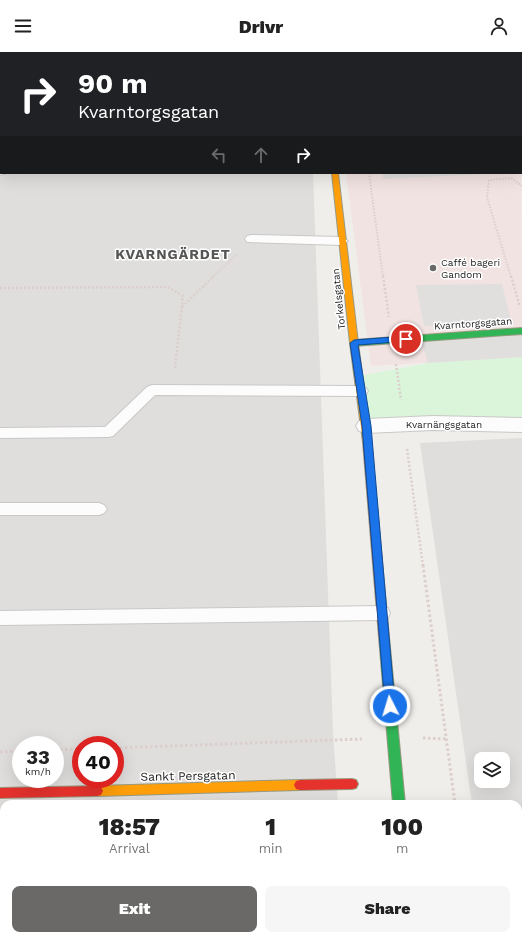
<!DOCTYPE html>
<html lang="en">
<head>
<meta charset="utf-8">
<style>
	body { margin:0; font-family:"Work Sans",sans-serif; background:#f6f6f6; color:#222; height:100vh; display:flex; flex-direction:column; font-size:15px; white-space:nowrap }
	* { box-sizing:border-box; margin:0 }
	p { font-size:13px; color:#767676 }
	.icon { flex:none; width:22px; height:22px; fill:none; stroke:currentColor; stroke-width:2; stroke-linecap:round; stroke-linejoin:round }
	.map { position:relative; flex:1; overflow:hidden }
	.drawer { position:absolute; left:0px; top:748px; width:522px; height:140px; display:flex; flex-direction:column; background:#fff; border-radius:12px 12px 0 0; box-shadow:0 4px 16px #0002 }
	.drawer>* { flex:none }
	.top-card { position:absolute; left:0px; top:0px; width:522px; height:122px; box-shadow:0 4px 16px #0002; background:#202124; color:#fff; overflow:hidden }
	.tools { position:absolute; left:474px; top:700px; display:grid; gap:8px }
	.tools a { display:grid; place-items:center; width:36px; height:36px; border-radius:8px; background:#fff; box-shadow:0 4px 16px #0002; font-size:20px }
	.speed { position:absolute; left:12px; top:684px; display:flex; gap:8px; font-size:20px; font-weight:700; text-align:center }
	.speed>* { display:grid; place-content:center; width:52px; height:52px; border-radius:50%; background:#fff; box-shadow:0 4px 16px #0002; line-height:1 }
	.speed small { font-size:10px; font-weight:400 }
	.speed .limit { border:6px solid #d22; background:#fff; color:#111 }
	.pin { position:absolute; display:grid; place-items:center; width:34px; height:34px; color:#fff; margin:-17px; border:2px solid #fff; border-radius:50%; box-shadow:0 1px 4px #0007 }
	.me { position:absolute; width:44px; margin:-22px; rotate:355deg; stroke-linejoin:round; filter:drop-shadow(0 0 3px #0008) }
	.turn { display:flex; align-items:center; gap:14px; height:84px; padding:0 12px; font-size:18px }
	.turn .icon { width:52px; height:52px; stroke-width:2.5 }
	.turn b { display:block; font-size:28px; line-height:34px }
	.lanes { display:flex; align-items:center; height:38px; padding:0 12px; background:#0003; justify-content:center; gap:20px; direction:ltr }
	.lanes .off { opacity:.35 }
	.eta { display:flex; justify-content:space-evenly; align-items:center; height:68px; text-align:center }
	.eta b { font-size:24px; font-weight:800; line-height:28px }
	.cta { display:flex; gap:8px; margin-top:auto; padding:8px 12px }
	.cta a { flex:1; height:46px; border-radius:8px; background:#6a6968; color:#fff; font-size:16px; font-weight:800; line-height:46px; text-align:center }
	.cta a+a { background:#f6f6f6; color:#222 }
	header { display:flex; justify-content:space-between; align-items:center; height:52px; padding:0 12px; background:#fff; font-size:18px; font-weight:800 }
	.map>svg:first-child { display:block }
	.residential { fill:#dfdedc; fill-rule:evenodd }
	.commercial { fill:#f1e3e1 }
	.park { fill:#daf5da }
	.parking { fill:#e0dfde }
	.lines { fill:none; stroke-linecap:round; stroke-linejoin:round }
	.lane-casing { stroke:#c9c8c7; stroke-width:2 }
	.street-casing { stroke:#c9c8c7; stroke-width:2 }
	.fast-casing { stroke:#999a82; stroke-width:2 }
	.slow-casing { stroke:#999a82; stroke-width:2 }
	.jam-casing { stroke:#999a82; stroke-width:2 }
	.path-far2 { stroke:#dccecd; stroke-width:2; stroke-dasharray:1.5 1.5; stroke-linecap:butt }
	.path-far1 { stroke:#dccecd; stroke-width:2.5; stroke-dasharray:2 2; stroke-linecap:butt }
	.path { stroke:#dccecd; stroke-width:3; stroke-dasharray:2.5 2.5; stroke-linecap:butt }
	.lane { fill:#fdfcfc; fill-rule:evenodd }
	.street { fill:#fdfcfc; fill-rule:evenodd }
	.fast { fill:#30b455; fill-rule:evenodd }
	.slow { fill:#ff9f0a; fill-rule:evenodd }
	.jam { fill:#e5322d; fill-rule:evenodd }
	.route { fill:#1a73e8; stroke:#114b97 }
	.poi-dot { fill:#6a6968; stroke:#fff; stroke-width:1.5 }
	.labels { text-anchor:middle; stroke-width:3; stroke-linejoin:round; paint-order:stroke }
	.poi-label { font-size:10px; fill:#222; stroke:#fff; text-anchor:start }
	.street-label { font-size:10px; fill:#222; stroke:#fff }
	.near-street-label { font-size:12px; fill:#222; stroke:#fff }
	.district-label { font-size:14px; font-weight:bold; letter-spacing:1px; fill:#555; stroke:#fff }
</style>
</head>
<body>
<header><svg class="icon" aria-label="menu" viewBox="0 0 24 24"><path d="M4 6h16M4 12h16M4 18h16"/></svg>Drivr<svg class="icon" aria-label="person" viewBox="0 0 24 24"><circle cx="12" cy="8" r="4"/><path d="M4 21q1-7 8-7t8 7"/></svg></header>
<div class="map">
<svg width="522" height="888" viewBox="0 0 522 888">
	<rect width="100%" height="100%" fill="#f0eeeb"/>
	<g class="residential">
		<path d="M 0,0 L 309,0 L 1,1 L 1,121 L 313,121 L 333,679 L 338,752 L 4,752 L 4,884 L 347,884 L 348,888 L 0,888 ZM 21,693 L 55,693 L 55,727 L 21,727 ZM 81,693 L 115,693 L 115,727 L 81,727 Z"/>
		<path d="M 342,0 L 522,0 L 522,56 L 521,1 Z"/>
		<path d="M 522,386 L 522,888 L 492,888 L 491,884 L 518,884 L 518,752 L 472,752 L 420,391 ZM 481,707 L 503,707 L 503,729 L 481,729 Z"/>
	</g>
	<path class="commercial" d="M 521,68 L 522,305 L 371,314 L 346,121 L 521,121 Z"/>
	<path class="park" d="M 522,305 L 522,373 L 366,374 L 359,324 L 428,311 Z"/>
	<g class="parking">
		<path d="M 383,121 L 507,121 L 383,127 Z"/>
		<path d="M 502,232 L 512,273 L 424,274 L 416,233 Z"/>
		<path d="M 522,279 L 522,305 L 428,311 L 420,286 Z"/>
	</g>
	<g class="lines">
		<defs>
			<g id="lane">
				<rect x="0" y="41" width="1" height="6"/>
				<path d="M 251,183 L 342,185 L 348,189 L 342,193 L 247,190 L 245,187 L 247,184 Z"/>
				<path d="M 152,333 L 361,334 L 366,336 L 368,339 L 366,342 L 361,344 L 155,343 L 113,384 L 108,385 L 0,386 L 0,376 L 105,375 L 147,335 Z"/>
				<path d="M 0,451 L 99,451 L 104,453 L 107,457 L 104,461 L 99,463 L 0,463 Z"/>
				<path d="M 382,554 L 388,556 L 390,561 L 388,566 L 382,568 L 0,573 L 0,559 Z"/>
			</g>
			<g id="street">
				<path d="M 0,52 L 1,52 L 0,64 Z"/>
				<rect x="521" y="63" width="1" height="10"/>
				<rect x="0" y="87" width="1" height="10"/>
				<path d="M 0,113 L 1,121 L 7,121 L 0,123 Z"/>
				<path d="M 433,364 L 522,366 L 522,380 L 433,378 L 366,381 L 359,379 L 356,374 L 359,369 L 366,367 Z"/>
			</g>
			<g id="fast">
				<rect x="321" y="0" width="6" height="1"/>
				<path d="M 522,276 L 522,282 L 354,294 L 350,291 L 354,288 Z"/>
				<path d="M 384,581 L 388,582 L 389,585 L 405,752 L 393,752 L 379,585 L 380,582 Z"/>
				<path d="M 406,884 L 418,884 L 419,888 L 407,888 Z"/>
			</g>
			<g id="slow">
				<path d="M 332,121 L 338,121 L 358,291 L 371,390 L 367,393 L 363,390 L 350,291 Z"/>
				<path d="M 300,728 L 304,729 L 306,733 L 304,737 L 300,738 L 97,744 L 93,743 L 91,739 L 93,735 L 97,734 Z"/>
			</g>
			<g id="jam">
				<path d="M 367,387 L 371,390 L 389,585 L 388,588 L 384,589 L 380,588 L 379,585 L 363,390 Z"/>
				<path d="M 352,727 L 356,728 L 358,732 L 356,736 L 352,737 L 300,738 L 296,737 L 294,733 L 296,729 L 300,728 Z"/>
				<path d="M 97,734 L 101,735 L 103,739 L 101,743 L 97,744 L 0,746 L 0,736 Z"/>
			</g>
		</defs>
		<use href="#lane" class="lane-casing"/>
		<use href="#street" class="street-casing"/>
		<use href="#fast" class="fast-casing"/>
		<use href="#slow" class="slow-casing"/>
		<use href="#jam" class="jam-casing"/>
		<g class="path-far2">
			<path d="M 369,121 L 383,225"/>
			<path d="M 213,225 L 237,202"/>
			<path d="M 511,225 L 487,145 L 489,128 L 511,126 L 522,134"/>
		</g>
		<g class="path-far1">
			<path d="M 383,224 L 389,265"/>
			<path d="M 511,224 L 520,255"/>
			<path d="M 0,236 L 168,235 L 183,244 L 175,316"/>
			<path d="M 182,255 L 214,224"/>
			<path d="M 396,312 L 401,348"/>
			<path d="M 407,397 L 423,514"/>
		</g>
		<g class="path">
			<path d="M 423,513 L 455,752"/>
			<path d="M 423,686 L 446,687"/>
			<path d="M 115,696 L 362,687"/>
			<path d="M 55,698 L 81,697"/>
			<path d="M 0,700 L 21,699"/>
			<path d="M 472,884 L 473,888"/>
		</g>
		<use href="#lane" class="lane"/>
		<use href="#street" class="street"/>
		<use href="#fast" class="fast"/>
		<use href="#slow" class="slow"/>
		<use href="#jam" class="jam"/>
	</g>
	<path class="route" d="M 406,284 L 409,285 L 409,289 L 358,293 L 371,374 L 395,654 L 394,658 L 390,659 L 386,658 L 385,654 L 362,374 L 350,291 L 354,288 Z"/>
	<circle class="poi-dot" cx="433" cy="216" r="4"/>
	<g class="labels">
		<g class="poi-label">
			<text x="441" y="214">Caffé bageri<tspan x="441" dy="12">Gandom</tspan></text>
		</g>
		<g class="street-label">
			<text transform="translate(338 247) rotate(-96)" y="4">Torkelsgatan</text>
			<text transform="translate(473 271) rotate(-4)" y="4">Kvarntorgsgatan</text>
			<text x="444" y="376">Kvarnängsgatan</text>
		</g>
		<g class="near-street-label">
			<text transform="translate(188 724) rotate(-1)" y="4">Sankt Persgatan</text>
		</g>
		<g class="district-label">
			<text x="173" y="207">KVARNGÄRDET</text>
		</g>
	</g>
</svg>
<div class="tools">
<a><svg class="icon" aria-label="layers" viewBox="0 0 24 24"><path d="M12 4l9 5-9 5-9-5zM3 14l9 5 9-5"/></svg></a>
</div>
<div class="speed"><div>33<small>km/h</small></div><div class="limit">40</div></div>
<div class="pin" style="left:406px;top:287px;background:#d93025"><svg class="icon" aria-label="arrive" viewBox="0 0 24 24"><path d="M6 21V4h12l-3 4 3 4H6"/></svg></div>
<svg class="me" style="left:390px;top:654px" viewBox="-20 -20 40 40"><circle r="17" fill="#1a73e8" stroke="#fff" stroke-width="3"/><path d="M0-11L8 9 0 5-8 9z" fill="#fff"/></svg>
<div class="top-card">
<div class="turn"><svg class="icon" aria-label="right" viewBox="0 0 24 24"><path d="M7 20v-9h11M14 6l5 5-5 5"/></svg><div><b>90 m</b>Kvarntorgsgatan</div></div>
<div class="lanes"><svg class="icon off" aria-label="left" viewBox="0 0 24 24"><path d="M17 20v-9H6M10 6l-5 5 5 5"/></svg><svg class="icon off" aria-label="ahead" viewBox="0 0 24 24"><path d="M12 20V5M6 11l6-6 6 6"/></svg><svg class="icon" aria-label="right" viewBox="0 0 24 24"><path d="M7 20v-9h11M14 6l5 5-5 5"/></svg></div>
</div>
<section class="drawer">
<div class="eta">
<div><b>18:57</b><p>Arrival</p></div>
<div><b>1</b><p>min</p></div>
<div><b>100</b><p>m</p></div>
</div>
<div class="cta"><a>Exit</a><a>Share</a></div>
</section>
</div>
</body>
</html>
